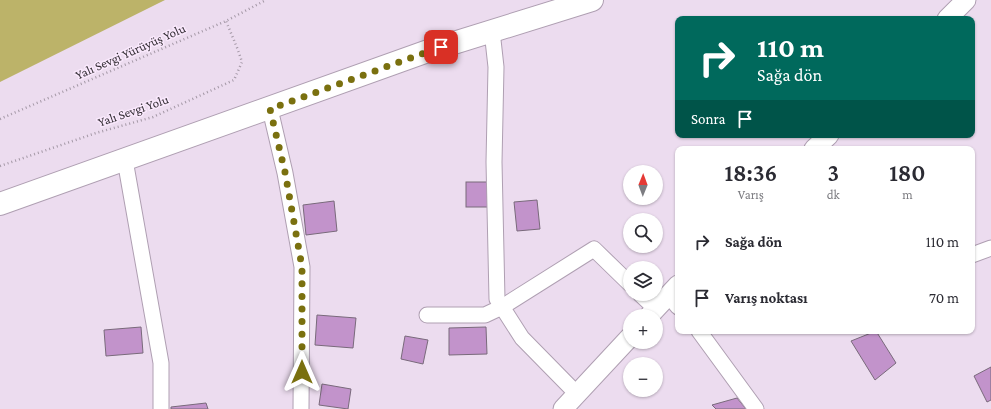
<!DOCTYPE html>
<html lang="tr">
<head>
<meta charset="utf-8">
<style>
	body { margin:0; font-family:"Crimson Pro",serif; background:#f2f2f3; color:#2b2b33; height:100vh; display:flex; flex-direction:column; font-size:15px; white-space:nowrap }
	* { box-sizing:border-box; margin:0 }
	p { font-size:13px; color:#7c7c81 }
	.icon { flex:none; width:22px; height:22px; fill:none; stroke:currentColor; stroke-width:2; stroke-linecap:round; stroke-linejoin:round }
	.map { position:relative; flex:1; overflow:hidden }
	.details { position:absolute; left:675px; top:146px; width:300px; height:188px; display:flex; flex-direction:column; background:#fff; border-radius:8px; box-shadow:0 1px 3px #0004 }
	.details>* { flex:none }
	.top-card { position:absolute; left:675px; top:16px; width:300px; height:122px; border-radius:8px; box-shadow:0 1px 3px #0004; background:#00695c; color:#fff; overflow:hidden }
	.needle { width:26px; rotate:1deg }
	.controls { position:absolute; left:623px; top:165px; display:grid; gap:8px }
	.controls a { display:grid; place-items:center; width:40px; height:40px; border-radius:50%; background:#fff; box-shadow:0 1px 3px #0004; font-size:20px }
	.pin { position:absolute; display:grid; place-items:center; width:34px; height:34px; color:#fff; margin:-17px; border-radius:8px; box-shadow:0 2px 6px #0006 }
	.me { position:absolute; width:44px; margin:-22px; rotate:0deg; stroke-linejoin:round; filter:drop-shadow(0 0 3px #0008) }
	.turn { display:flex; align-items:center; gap:14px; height:84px; padding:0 16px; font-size:18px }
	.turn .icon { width:52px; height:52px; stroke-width:2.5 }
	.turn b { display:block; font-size:28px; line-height:34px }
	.then { display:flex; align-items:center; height:38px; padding:0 16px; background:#0003; gap:8px; font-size:15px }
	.eta { display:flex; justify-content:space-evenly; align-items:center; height:68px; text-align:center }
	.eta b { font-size:24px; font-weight:600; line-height:28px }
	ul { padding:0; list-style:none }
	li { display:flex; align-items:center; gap:12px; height:56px; padding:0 16px }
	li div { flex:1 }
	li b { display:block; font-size:15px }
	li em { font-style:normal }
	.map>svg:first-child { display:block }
	.water { fill:#bcb369 }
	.building { fill:#c293cb; stroke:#796a7b }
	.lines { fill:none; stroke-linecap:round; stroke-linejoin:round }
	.minor-casing { stroke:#af9fb2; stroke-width:17 }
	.tertiary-casing { stroke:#af9fb2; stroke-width:21 }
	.primary-casing { stroke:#af9fb2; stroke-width:24 }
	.path { stroke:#a498a6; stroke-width:2.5; stroke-dasharray:1 3; stroke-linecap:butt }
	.minor { stroke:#fff; stroke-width:15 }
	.tertiary { stroke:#fff; stroke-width:19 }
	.primary { stroke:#fff; stroke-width:22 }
	.route { stroke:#7a700f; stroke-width:7; stroke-dasharray:0 12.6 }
	.labels { text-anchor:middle; stroke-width:3; stroke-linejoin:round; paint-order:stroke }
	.street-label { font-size:13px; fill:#342e35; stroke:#fae9fd }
</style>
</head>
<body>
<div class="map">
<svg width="991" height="409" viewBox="0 0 991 409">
	<rect width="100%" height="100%" fill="#ecdcef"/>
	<path class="water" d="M 0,0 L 165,0 L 0,82 Z"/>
	<g class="building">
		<rect x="466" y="182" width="22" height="25"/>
		<path d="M 537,200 L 540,229 L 517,231 L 514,202 Z"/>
		<path d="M 334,201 L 337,231 L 306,235 L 303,205 Z"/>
		<path d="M 317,315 L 356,318 L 353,348 L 315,345 Z"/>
		<path d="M 141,327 L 143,353 L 106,356 L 104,330 Z"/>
		<path d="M 486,327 L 487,354 L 449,355 L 449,328 Z"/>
		<path d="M 876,331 L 896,363 L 875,380 L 851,341 Z"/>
		<path d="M 405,336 L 428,340 L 423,364 L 401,359 Z"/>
		<path d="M 991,367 L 991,400 L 987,402 L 974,376 Z"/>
		<path d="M 322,384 L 351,389 L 348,409 L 319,405 Z"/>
		<path d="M 737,398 L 746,409 L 716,409 L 712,405 Z"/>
		<path d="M 206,403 L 208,409 L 171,409 L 171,407 Z"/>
	</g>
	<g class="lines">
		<defs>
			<g id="minor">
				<path d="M 492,31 L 496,67 L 494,162 L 497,299 L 522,338 L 577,394"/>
				<path d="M 270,109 L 285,173 L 302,267 L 301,409"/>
				<path d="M 125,160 L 161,363 L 161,409"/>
				<path d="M 972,255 L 991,248"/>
				<path d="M 640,294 L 656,309"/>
				<path d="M 668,295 L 678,307"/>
				<path d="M 427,315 L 485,315 L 502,307 L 594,249 L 630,284"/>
				<path d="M 699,331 L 756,409"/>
			</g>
			<g id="tertiary">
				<path d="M 947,19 L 966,0"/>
				<path d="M 814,149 L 829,135"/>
				<path d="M 649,316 L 678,285"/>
				<path d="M 563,409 L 630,337"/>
			</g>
			<path id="primary" d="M 0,204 L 428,51 L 592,0"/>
		</defs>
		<use href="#minor" class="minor-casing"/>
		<use href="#tertiary" class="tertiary-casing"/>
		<use href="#primary" class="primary-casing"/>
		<g class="path">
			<path d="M 0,119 L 226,21 L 266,0"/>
			<path d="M 0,166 L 96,133 L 153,117 L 234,80 L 242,62 L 238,50 L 226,21"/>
		</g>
		<use href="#minor" class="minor"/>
		<use href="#tertiary" class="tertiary"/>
		<use href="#primary" class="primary"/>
	</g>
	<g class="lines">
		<path class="route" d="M 302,372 L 302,267 L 285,172 L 270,109 L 441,47"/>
	</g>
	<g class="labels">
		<g class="street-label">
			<text transform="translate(130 51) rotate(-24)" y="5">Yalı Sevgi Yürüyüş Yolu</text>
			<text transform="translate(133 110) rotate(-19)" y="5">Yalı Sevgi Yolu</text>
		</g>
	</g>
</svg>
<div class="controls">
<a><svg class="needle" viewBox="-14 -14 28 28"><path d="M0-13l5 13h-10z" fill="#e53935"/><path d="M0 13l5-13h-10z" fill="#7c7c81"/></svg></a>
<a><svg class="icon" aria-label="search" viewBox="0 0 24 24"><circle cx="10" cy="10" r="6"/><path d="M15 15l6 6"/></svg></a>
<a><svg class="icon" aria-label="layers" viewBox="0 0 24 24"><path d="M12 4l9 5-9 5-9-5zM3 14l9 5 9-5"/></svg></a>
<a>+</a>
<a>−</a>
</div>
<div class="pin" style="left:441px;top:47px;background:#d93025"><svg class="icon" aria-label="arrive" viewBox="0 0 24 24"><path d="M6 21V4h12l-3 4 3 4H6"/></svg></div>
<svg class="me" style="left:302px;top:372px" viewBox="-20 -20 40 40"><path d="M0-17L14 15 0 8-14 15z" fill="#7a700f" stroke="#fff" stroke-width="4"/></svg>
<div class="top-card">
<div class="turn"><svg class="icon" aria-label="right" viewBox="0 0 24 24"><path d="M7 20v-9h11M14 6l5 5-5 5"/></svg><div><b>110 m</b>Sağa dön</div></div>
<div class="then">Sonra<svg class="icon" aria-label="arrive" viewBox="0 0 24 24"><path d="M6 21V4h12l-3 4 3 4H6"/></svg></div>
</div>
<section class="details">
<div class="eta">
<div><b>18:36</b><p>Varış</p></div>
<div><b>3</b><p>dk</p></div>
<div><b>180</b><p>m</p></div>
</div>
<ul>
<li><svg class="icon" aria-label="right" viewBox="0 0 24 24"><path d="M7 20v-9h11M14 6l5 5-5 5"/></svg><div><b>Sağa dön</b></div><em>110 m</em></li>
<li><svg class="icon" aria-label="arrive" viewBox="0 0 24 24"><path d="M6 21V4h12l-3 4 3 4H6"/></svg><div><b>Varış noktası</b></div><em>70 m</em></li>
</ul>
</section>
</div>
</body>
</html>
